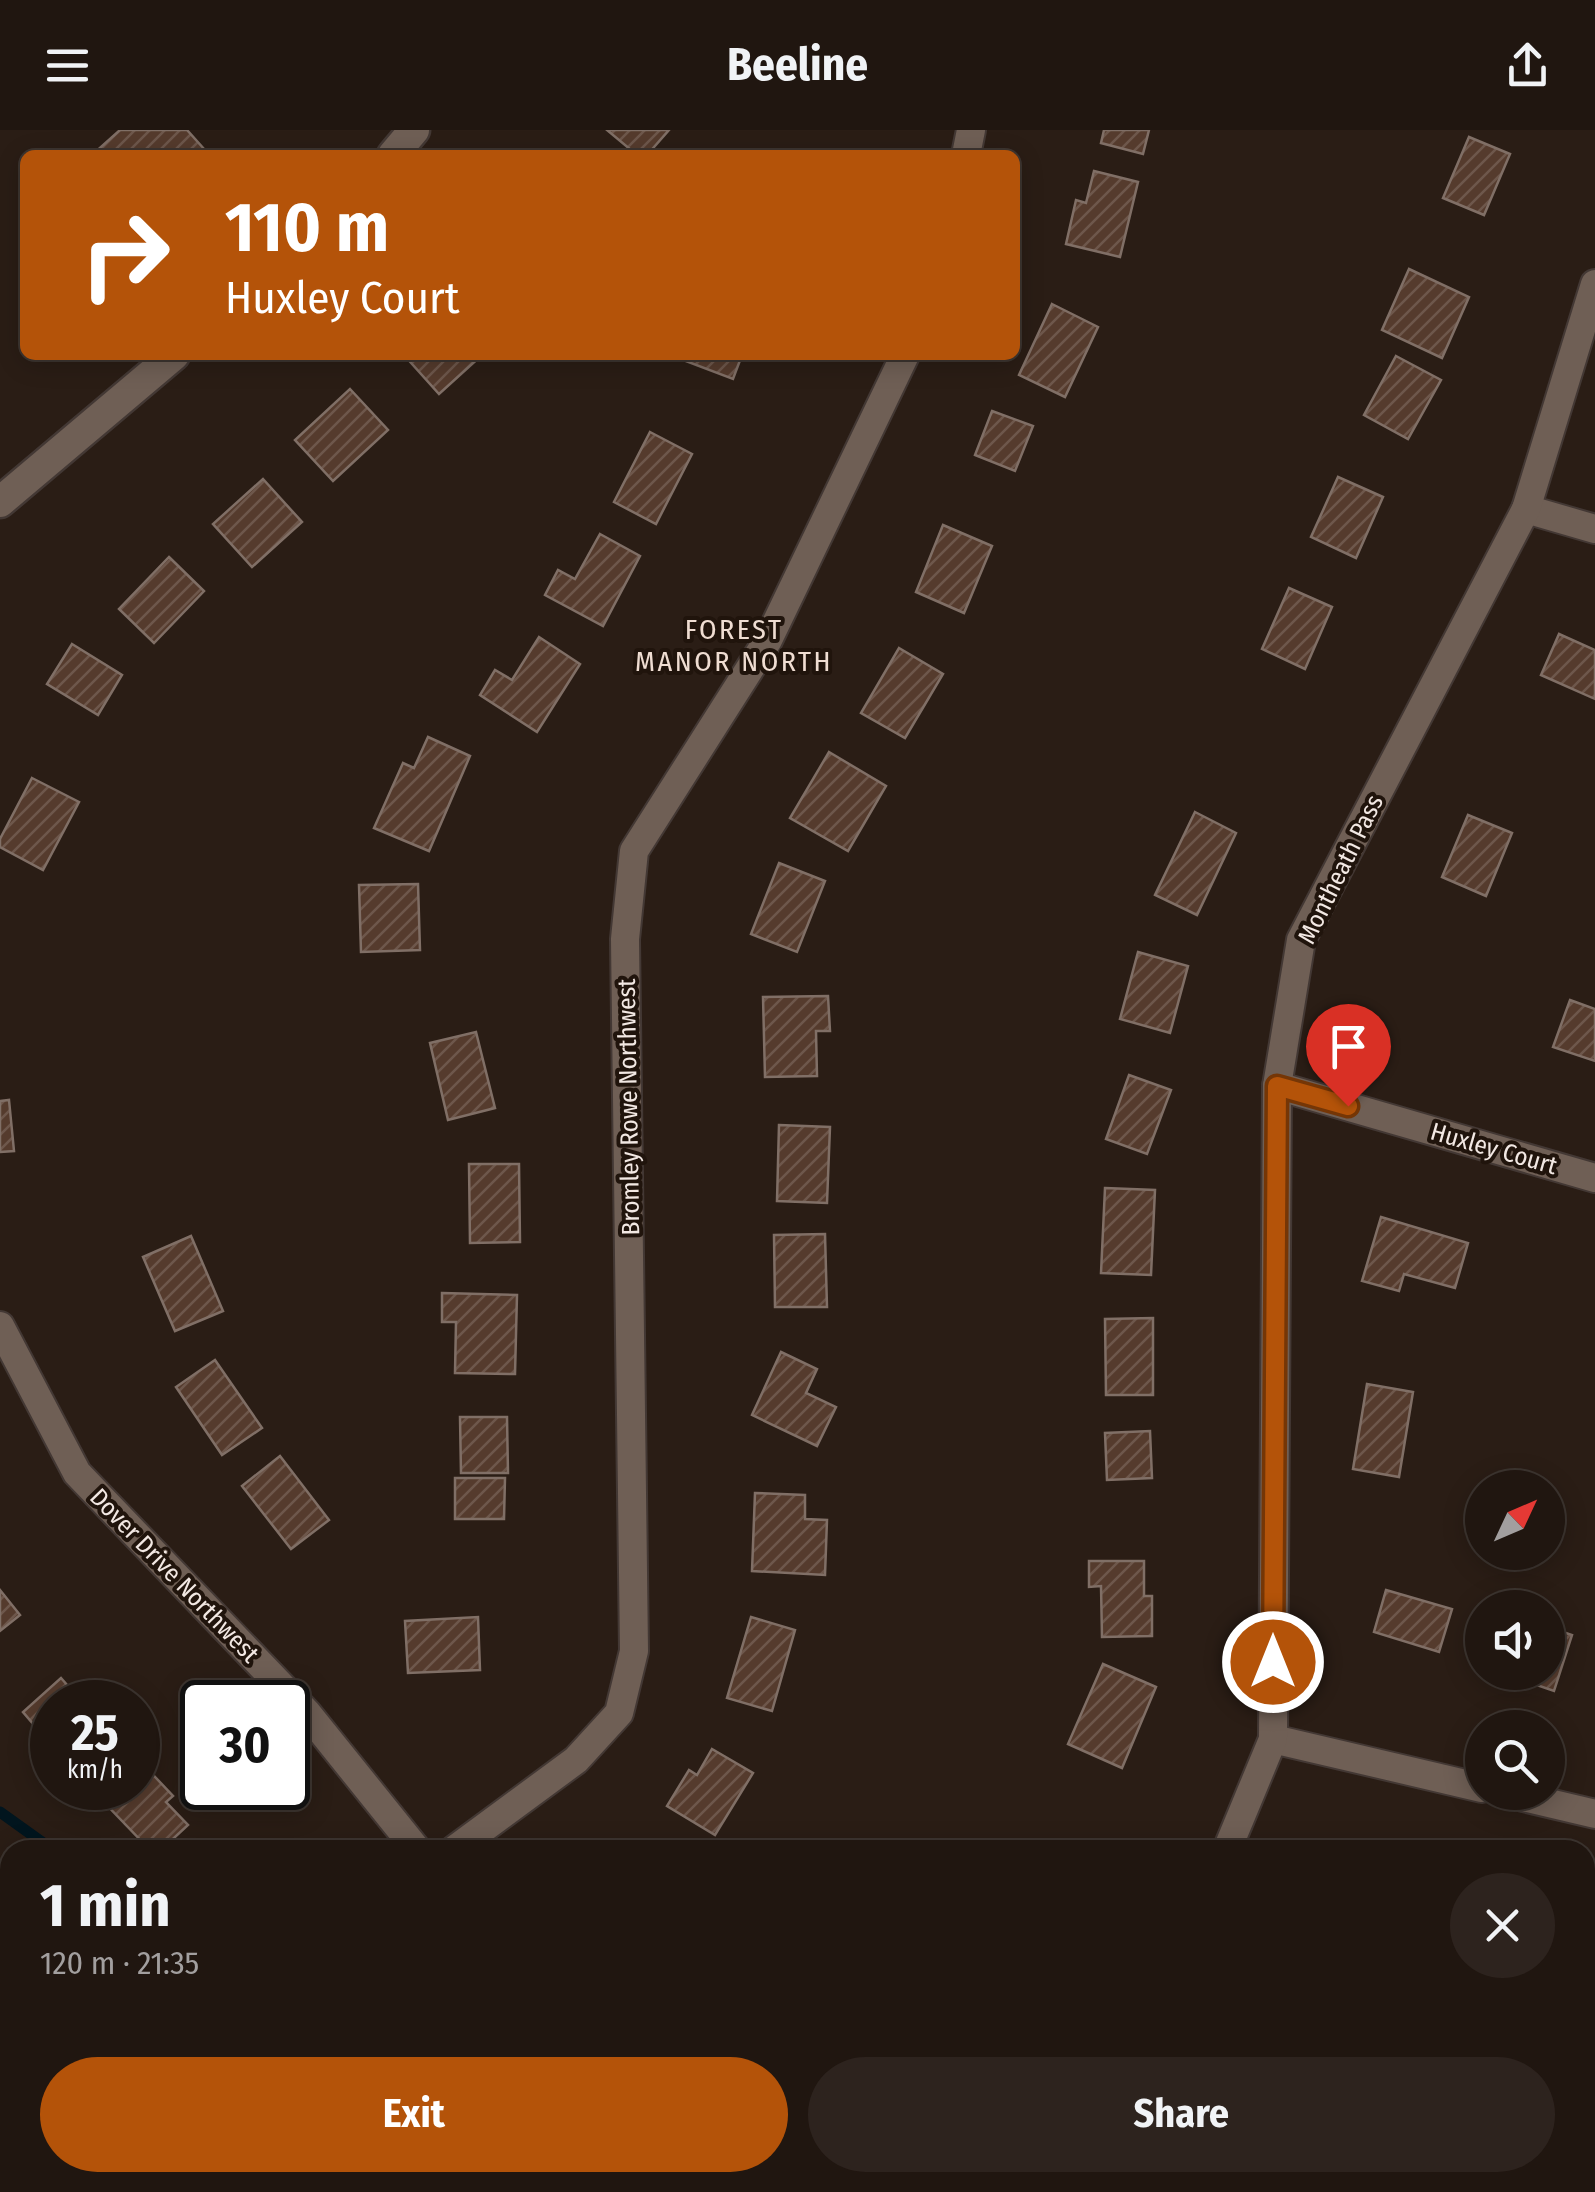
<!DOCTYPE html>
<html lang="en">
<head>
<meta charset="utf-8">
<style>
	body { margin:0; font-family:"Fira Sans Condensed",sans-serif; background:#2d231e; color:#f1f3f6; height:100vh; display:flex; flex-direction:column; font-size:38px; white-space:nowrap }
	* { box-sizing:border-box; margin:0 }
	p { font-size:32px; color:#a29f9f }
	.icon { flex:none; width:55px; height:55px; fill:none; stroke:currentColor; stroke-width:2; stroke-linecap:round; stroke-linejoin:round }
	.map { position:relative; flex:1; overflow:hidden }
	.panel { position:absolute; left:0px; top:1710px; width:1595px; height:352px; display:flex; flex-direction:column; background:#201610; border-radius:30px 30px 0 0; box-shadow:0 5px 25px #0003,0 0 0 2px #3d3530 }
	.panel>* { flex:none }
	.banner { position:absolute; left:20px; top:20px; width:1000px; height:210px; border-radius:15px; box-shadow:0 5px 25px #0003,0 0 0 2px #3d3530; background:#b45309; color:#fff; overflow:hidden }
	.needle { width:65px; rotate:46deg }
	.fabs { position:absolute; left:1465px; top:1340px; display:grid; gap:20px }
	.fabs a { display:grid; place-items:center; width:100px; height:100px; border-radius:50%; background:#201610; box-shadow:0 5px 25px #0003,0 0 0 2px #3d3530; font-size:50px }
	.speed { position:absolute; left:30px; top:1550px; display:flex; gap:20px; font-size:50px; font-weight:700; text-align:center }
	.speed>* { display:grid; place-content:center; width:130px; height:130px; border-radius:50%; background:#201610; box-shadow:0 5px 25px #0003,0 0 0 2px #3d3530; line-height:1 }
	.speed small { font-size:25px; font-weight:400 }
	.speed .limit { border:5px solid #111; border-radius:15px; background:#fff; color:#111 }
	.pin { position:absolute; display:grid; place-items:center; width:85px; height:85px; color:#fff; margin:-102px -42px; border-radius:50% 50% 50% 0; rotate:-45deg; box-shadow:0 0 10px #0007 }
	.pin .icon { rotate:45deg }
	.me { position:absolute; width:110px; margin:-55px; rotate:0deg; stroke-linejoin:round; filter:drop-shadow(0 0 8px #0008) }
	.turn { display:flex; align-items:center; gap:35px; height:210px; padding:0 40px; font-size:45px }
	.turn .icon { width:130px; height:130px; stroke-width:2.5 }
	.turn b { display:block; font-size:70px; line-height:85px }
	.round { display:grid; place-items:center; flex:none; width:105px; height:105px; border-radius:52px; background:#2d231e }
	.summary { display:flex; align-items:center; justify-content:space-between; height:170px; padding:0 40px }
	h1 { font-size:60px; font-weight:700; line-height:75px }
	.button { display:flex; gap:20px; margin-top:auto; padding:20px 40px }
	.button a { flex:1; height:115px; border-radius:60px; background:#b45309; color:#fff; font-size:40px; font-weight:700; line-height:115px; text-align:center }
	.button a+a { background:#2d231e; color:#f1f3f6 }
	header { display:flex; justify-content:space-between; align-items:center; height:130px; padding:0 40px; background:#201610; font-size:45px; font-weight:700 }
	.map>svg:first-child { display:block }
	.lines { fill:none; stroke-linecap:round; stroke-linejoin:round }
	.stream { stroke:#01151e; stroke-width:11 }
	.building { fill:url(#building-hatch); stroke:#806f66; stroke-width:2.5 }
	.street-casing { stroke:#433834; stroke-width:32 }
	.secondary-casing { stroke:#433834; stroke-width:35 }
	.street { stroke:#6f5f55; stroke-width:28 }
	.secondary { stroke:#6f5f55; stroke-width:30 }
	.route-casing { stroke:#753606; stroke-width:25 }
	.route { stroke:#b45309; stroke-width:18 }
	.labels { text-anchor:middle; stroke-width:8; stroke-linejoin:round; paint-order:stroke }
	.street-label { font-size:25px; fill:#f2e8e3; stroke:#20140c }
	.neighbourhood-label { font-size:28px; letter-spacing:2.5px; fill:#efddd2; stroke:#20140c }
</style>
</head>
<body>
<header><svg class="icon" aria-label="menu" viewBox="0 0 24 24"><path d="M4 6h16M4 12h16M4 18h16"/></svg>Beeline<svg class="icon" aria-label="share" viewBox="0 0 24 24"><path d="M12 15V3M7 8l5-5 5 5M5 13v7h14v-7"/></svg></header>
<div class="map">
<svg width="1595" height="2062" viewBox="0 0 1595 2062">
	<defs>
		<pattern id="building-hatch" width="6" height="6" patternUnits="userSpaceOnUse" patternTransform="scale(2.5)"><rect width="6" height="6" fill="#553b2d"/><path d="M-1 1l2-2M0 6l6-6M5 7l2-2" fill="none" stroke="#6e574b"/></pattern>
	</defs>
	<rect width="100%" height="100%" fill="#2a1d15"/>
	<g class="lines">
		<g class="stream">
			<path d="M 0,1682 L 53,1720"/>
			<path d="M 303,2052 L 305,2062"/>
		</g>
	</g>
	<g class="building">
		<path d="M 120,0 L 187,0 L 205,20 L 199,25 L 92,25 Z"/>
		<path d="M 607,0 L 669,0 L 647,25 L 637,25 Z"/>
		<path d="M 1104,0 L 1149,0 L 1143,24 L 1101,13 Z"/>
		<path d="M 1469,7 L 1510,24 L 1484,85 L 1443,68 Z"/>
		<path d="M 1094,41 L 1138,52 L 1120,127 L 1066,114 L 1076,70 L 1086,73 Z"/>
		<path d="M 1409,139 L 1469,167 L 1442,228 L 1382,200 Z"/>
		<path d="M 1052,174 L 1098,197 L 1065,267 L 1019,245 Z"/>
		<path d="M 404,225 L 482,225 L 439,264 Z"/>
		<path d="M 684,225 L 742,225 L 733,249 L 683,230 Z"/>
		<path d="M 1396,226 L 1441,250 L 1408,309 L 1364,285 Z"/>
		<path d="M 350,259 L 388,300 L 333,351 L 295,310 Z"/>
		<path d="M 992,281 L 1033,296 L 1015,341 L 975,325 Z"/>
		<path d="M 650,302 L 692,324 L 656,394 L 614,372 Z"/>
		<path d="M 1338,347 L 1383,367 L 1356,428 L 1311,407 Z"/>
		<path d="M 263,349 L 302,392 L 252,437 L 213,394 Z"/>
		<path d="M 943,395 L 992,416 L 964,483 L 916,462 Z"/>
		<path d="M 600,404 L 640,426 L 603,496 L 545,465 L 558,440 L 575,449 Z"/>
		<path d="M 169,427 L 204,461 L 154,513 L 119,479 Z"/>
		<path d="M 1289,458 L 1332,477 L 1305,539 L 1262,519 Z"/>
		<path d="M 1559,504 L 1595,520 L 1595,569 L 1541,545 Z"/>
		<path d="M 539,507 L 580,534 L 537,602 L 480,565 L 495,540 L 512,550 Z"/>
		<path d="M 72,514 L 122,545 L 98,585 L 47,554 Z"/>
		<path d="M 899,518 L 943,544 L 905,608 L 861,583 Z"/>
		<path d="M 428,607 L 470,626 L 429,721 L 374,698 L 403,633 L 414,638 Z"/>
		<path d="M 829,622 L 886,656 L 848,721 L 790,688 Z"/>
		<path d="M 32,648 L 79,672 L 43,740 L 0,717 L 0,709 Z"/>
		<path d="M 1195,682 L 1236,703 L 1197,785 L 1155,765 Z"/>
		<path d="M 1468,685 L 1512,703 L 1486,766 L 1442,747 Z"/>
		<path d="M 779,733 L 825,751 L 797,822 L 751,804 Z"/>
		<path d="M 418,754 L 420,820 L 361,822 L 359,755 Z"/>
		<path d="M 1138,822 L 1188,836 L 1170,903 L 1120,889 Z"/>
		<path d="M 828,866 L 830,901 L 816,901 L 817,946 L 765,947 L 763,867 Z"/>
		<path d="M 1570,870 L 1595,879 L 1595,931 L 1553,917 Z"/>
		<path d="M 476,902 L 495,978 L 448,990 L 430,913 Z"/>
		<path d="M 1129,945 L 1171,960 L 1147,1024 L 1106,1009 Z"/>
		<path d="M 9,970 L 14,1021 L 0,1022 L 0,971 Z"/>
		<path d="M 779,995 L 830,997 L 827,1073 L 777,1071 Z"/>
		<path d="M 469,1034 L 519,1034 L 520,1112 L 470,1113 Z"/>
		<path d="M 1105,1058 L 1155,1060 L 1151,1145 L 1101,1143 Z"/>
		<path d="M 1381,1087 L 1468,1113 L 1455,1158 L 1404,1144 L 1399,1161 L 1362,1151 Z"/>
		<path d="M 825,1104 L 827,1177 L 775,1177 L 774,1105 Z"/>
		<path d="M 191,1106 L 223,1181 L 175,1201 L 143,1127 Z"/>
		<path d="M 442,1163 L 517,1165 L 515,1244 L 455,1243 L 456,1192 L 442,1192 Z"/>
		<path d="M 1153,1188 L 1153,1265 L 1106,1265 L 1105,1189 Z"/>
		<path d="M 781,1222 L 817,1239 L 806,1263 L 836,1277 L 817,1316 L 752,1285 Z"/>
		<path d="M 215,1230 L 262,1298 L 222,1325 L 176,1257 Z"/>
		<path d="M 1367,1254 L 1413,1262 L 1399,1347 L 1353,1339 Z"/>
		<path d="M 460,1287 L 507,1287 L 508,1343 L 461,1343 Z"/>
		<path d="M 1150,1301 L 1152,1348 L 1107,1350 L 1105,1303 Z"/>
		<path d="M 280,1326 L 329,1390 L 291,1419 L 242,1356 Z"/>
		<path d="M 455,1348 L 505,1348 L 504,1389 L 455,1389 Z"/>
		<path d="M 755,1363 L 805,1365 L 805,1389 L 827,1390 L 825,1445 L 752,1441 Z"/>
		<path d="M 1089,1431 L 1144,1431 L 1144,1466 L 1152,1466 L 1152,1506 L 1102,1507 L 1101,1456 L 1089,1457 Z"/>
		<path d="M 0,1460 L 20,1485 L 0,1501 Z"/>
		<path d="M 1386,1460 L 1452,1479 L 1439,1522 L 1374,1502 Z"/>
		<path d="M 478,1487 L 480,1540 L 408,1543 L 405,1491 Z"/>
		<path d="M 751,1487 L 795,1500 L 772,1581 L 727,1568 Z"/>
		<path d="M 1548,1497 L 1572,1505 L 1554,1561 L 1499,1542 L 1548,1542 Z"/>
		<path d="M 1103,1534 L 1156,1557 L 1122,1638 L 1068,1614 Z"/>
		<path d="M 61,1548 L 82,1572 L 52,1572 L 52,1616 L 23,1582 Z"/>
		<path d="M 712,1619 L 753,1643 L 715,1705 L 667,1676 L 689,1640 L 697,1645 Z"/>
		<path d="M 141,1632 L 173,1666 L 166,1672 L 188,1695 L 161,1720 L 150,1720 L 101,1669 L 113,1658 L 138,1658 Z"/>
	</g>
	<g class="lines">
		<defs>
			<g id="street">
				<path d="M 966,25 L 971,0"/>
				<path d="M 1526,379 L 1595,399"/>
				<path d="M 1277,956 L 1595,1048"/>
				<path d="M 0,1196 L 77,1343 L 307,1583 L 417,1720"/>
				<path d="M 1273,1609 L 1482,1658"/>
				<path d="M 1502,1662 L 1595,1684"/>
				<path d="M 454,1720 L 576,1630 L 619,1583 L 634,1521 L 625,809 L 634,721 L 768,510 L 905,225"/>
				<path d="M 1227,1720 L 1273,1609 L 1277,956 L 1301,810 L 1526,379 L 1595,154"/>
				<path d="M 638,2052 L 644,2062"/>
				<path d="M 1002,2062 L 1012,2052"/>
			</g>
			<g id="secondary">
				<path d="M 393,25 L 414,0"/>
				<path d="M 0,372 L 174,225"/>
			</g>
		</defs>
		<use href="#street" class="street-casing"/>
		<use href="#secondary" class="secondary-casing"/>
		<use href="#street" class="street"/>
		<use href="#secondary" class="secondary"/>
	</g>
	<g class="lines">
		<defs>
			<path id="route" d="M 1273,1532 L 1277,956 L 1348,976"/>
		</defs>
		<use href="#route" class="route-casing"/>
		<use href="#route" class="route"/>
	</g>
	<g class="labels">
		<g class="street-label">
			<text transform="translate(1340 739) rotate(-64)" y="9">Montheath Pass</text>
			<text transform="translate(628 977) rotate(-91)" y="9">Bromley Rowe Northwest</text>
			<text transform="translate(1494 1018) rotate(16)" y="9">Huxley Court</text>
			<text transform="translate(175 1445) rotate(46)" y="9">Dover Drive Northwest</text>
		</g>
		<g class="neighbourhood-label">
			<text x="734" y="509">FOREST<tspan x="734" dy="32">MANOR NORTH</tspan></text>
		</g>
	</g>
</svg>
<div class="fabs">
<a><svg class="needle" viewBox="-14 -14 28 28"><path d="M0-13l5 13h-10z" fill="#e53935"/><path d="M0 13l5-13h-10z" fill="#a29f9f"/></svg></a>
<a><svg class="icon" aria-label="sound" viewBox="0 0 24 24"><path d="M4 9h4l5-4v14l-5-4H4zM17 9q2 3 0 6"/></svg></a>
<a><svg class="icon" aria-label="search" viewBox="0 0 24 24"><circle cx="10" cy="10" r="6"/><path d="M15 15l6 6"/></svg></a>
</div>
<div class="speed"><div>25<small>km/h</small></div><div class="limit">30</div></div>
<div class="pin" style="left:1348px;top:976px;background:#d93025"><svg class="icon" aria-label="arrive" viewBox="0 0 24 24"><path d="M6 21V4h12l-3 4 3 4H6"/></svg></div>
<svg class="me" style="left:1273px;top:1532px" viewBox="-20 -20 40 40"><circle r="17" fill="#b45309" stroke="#fff" stroke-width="3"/><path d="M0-11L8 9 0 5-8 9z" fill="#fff"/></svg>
<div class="banner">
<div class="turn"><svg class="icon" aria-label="right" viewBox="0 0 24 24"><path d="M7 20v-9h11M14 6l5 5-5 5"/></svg><div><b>110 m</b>Huxley Court</div></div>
</div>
<section class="panel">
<div class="summary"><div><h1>1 min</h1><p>120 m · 21:35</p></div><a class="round"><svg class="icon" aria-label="close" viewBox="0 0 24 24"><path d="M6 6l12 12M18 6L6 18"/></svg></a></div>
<div class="button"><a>Exit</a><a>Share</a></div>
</section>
</div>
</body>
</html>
